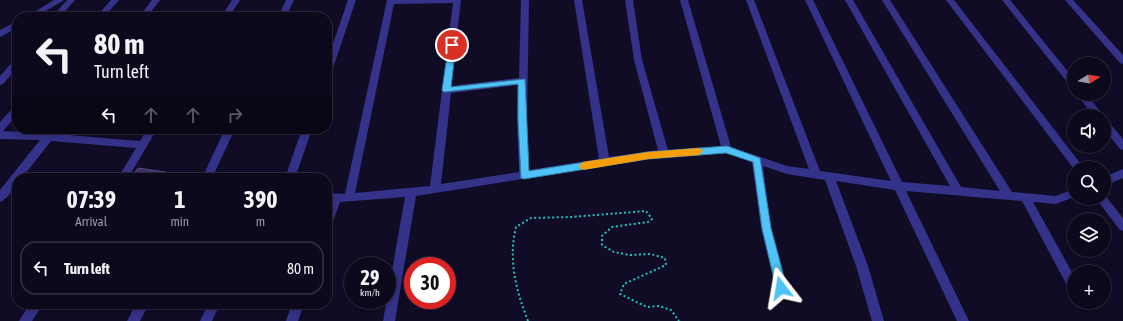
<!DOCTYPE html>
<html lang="en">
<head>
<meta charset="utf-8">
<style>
	body { margin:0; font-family:"Asap Condensed",sans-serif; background:#151225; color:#f1f3f6; height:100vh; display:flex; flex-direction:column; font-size:15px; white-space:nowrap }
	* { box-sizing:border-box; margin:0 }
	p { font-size:13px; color:#9a9aa3 }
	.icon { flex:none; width:22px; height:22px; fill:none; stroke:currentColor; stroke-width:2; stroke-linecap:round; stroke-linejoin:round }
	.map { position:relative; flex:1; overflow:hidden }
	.details { position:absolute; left:12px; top:173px; width:320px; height:136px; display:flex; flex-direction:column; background:#0c091c; border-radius:16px; box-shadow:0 2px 10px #0003,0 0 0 1px #2c2a3b }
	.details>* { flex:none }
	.guide { position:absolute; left:12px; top:12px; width:320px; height:122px; border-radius:16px; box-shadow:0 2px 10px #0003,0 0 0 1px #2c2a3b; background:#0c091c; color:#f1f3f6; overflow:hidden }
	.needle { width:26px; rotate:79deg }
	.fabs { position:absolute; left:1067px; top:57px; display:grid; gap:8px }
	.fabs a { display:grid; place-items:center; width:44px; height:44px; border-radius:50%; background:#0c091c; box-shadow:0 2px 10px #0003,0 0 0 1px #2c2a3b; font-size:20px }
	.speed { position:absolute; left:344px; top:257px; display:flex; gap:8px; font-size:20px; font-weight:700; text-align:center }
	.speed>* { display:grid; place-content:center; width:52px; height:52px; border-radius:50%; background:#0c091c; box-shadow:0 2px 10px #0003,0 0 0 1px #2c2a3b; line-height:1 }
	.speed small { font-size:10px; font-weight:400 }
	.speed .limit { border:6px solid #d22; background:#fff; color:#111 }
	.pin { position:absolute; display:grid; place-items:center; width:34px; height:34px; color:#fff; margin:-17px; border:2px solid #fff; border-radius:50%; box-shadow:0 1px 4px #0007 }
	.me { position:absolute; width:44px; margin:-22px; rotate:346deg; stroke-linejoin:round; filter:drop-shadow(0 0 3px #0008) }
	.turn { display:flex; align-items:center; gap:14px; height:84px; padding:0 16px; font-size:18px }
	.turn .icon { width:52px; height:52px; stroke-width:2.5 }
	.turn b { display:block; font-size:28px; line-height:34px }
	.lanes { display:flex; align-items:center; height:38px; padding:0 16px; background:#0003; justify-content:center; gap:20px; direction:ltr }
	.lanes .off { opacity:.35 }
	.eta { display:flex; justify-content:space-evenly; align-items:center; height:68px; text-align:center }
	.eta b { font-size:24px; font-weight:700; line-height:28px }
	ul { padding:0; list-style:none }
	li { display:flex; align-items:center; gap:12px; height:54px; margin:0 8px 6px; padding:0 8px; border:2px solid #2c2a3b; border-radius:16px }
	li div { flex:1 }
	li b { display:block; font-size:15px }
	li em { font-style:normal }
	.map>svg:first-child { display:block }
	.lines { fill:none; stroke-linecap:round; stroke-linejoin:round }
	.path { stroke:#22c2b7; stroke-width:2; stroke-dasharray:2 2.5; stroke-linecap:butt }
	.street { fill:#35328a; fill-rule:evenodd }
	.shaded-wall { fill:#1a123b }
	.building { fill:#3f3668; stroke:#574e80 }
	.route { fill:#4fc3f7; stroke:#337fa1 }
	.slow { fill:#f59e0b }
</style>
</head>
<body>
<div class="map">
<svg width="1123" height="321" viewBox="0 0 1123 321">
	<rect width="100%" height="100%" fill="#100c26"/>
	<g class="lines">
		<path class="path" d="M 528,321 C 516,290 508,260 516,227 L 531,218 L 571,217 L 646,211 L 652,219 L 648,222 L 612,227 L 602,236 L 602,245 L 614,252 L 630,255 L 650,254 L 665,258 L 666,265 L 624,284 L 620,294 L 647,307 L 659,306 L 671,310 L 679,321"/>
		<g class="street">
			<path d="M 54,0 L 64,0 L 36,17 L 26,17 Z"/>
			<path d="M 67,0 L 75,0 L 60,17 L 52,17 Z"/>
			<path d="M 111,0 L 119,0 L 104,17 L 96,17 Z"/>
			<path d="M 152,0 L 160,0 L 147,17 L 139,17 Z"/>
			<path d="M 232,0 L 240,0 L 229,17 L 221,17 Z"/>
			<path d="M 286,0 L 294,0 L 286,17 L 278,17 Z"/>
			<path d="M 348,0 L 356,0 L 331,74 L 327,77 L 327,61 Z"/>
			<path d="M 387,0 L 461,0 L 451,86 L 519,78 L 521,0 L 529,0 L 527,118 L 529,170 L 599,159 L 574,0 L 582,0 L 609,157 L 658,150 L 634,60 L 625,0 L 633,0 L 642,60 L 668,150 L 721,146 L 680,0 L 688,0 L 731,147 L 787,166 L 809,169 L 746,0 L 754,0 L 820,171 L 891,181 L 805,0 L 813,0 L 902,182 L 950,186 L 845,0 L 853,0 L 961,187 L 1000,191 L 882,0 L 890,0 L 1012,192 L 1056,196 L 1074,189 L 1074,197 L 1056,204 L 1033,202 L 1074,276 L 1074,292 L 1070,291 L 1022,201 L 906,191 L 969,321 L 957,321 L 895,190 L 836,181 L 868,266 L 884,321 L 872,321 L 856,266 L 825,180 L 787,174 L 763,166 L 771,228 L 787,288 L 785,292 L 781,293 L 777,292 L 761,228 L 752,162 L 727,153 L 648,159 L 416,196 L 395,321 L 383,321 L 405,197 L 340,202 L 331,227 L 327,229 L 327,210 L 330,201 L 327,201 L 327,193 L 345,194 ZM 453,3 L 430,186 L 355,193 L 394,4 ZM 518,85 L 517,118 L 519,172 L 441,184 L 451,93 Z"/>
			<path d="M 946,0 L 954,0 L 1084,168 L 1074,169 Z"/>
			<path d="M 1002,0 L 1010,0 L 1074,79 L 1074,88 L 1071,87 Z"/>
			<path d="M 1065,0 L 1073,0 L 1123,55 L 1123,64 L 1120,63 Z"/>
			<path d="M 17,21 L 17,28 L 0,37 L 0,30 Z"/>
			<path d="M 17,59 L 17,68 L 3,84 L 0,85 L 0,76 L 14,60 Z"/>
			<path d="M 1076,94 L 1086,94 L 1104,116 L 1094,116 Z"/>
			<path d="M 17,106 L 17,115 L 3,131 L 1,131 L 46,133 L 50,129 L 60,129 L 56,134 L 140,141 L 147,129 L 157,129 L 128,178 L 118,178 L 136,148 L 51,141 L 22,178 L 17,178 C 17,186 8,199 0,202 L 0,190 L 40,140 L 0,139 L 0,122 L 14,107 Z"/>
			<path d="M 1104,118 L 1107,120 L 1123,139 L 1123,150 L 1120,149 L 1104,129 Z"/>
			<path d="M 225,129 L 235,129 L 212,178 L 202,178 Z"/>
			<path d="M 302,129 L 312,129 L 295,178 L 285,178 Z"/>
			<path d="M 1123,169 L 1123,178 L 1104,186 L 1104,177 Z"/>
			<path d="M 1104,194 L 1123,218 L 1123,231 L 1119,229 L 1098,201 L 1097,198 L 1104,198 Z"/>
			<path d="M 30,304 L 43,304 L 32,321 L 19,321 Z"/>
			<path d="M 136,304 L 149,304 L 140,321 L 127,321 Z"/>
			<path d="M 208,304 L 220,304 L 212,321 L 200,321 Z"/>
			<path d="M 292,304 L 304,304 L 298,321 L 286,321 Z"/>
		</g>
	</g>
	<path class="shaded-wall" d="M 166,172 L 170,177 L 169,178 L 161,178 Z"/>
	<path class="building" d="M 138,168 L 166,172 L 161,178 L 131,178 Z"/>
	<path class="route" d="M 449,43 L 455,43 L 456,45 L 451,87 L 525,79 L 529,171 L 648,152 L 727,146 L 760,158 L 771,228 L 787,288 L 785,291 L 781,293 L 778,291 L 776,288 L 762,228 L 753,162 L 726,153 L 648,159 L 524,179 L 521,178 L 518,118 L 518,84 L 444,92 L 442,90 Z"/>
	<path class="slow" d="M 699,148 L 703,151 L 699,155 L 648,159 L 583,170 L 579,166 L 583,162 L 648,152 Z"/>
</svg>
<div class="fabs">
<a><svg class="needle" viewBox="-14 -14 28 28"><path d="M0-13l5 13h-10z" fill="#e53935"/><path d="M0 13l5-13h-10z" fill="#9a9aa3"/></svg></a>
<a><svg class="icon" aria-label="sound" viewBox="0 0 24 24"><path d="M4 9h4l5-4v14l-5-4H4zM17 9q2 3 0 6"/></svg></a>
<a><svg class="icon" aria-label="search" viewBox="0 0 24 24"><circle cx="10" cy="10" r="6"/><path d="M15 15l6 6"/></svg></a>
<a><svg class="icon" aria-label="layers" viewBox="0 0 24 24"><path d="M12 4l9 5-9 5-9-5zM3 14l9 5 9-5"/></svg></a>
<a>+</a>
</div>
<div class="speed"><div>29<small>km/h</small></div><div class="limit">30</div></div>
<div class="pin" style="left:452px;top:45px;background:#d93025"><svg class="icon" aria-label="arrive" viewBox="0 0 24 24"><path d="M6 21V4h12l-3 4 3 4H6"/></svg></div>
<svg class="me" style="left:781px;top:288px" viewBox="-20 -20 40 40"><path d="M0-17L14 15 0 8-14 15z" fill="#4fc3f7" stroke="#fff" stroke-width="4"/></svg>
<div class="guide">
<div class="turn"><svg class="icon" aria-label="left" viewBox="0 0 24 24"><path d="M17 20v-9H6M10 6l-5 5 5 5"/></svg><div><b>80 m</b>Turn left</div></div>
<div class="lanes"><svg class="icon" aria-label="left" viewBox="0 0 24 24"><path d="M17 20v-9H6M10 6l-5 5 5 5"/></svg><svg class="icon off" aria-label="ahead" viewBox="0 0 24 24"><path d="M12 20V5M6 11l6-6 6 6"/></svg><svg class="icon off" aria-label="ahead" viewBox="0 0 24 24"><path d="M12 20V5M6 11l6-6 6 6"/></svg><svg class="icon off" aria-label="right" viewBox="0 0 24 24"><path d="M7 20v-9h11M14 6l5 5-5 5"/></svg></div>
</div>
<section class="details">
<div class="eta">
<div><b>07:39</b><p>Arrival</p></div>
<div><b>1</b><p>min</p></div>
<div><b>390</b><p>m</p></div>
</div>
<ul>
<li><svg class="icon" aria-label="left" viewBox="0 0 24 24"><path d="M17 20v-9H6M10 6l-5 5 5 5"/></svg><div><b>Turn left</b></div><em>80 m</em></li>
</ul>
</section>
</div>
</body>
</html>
